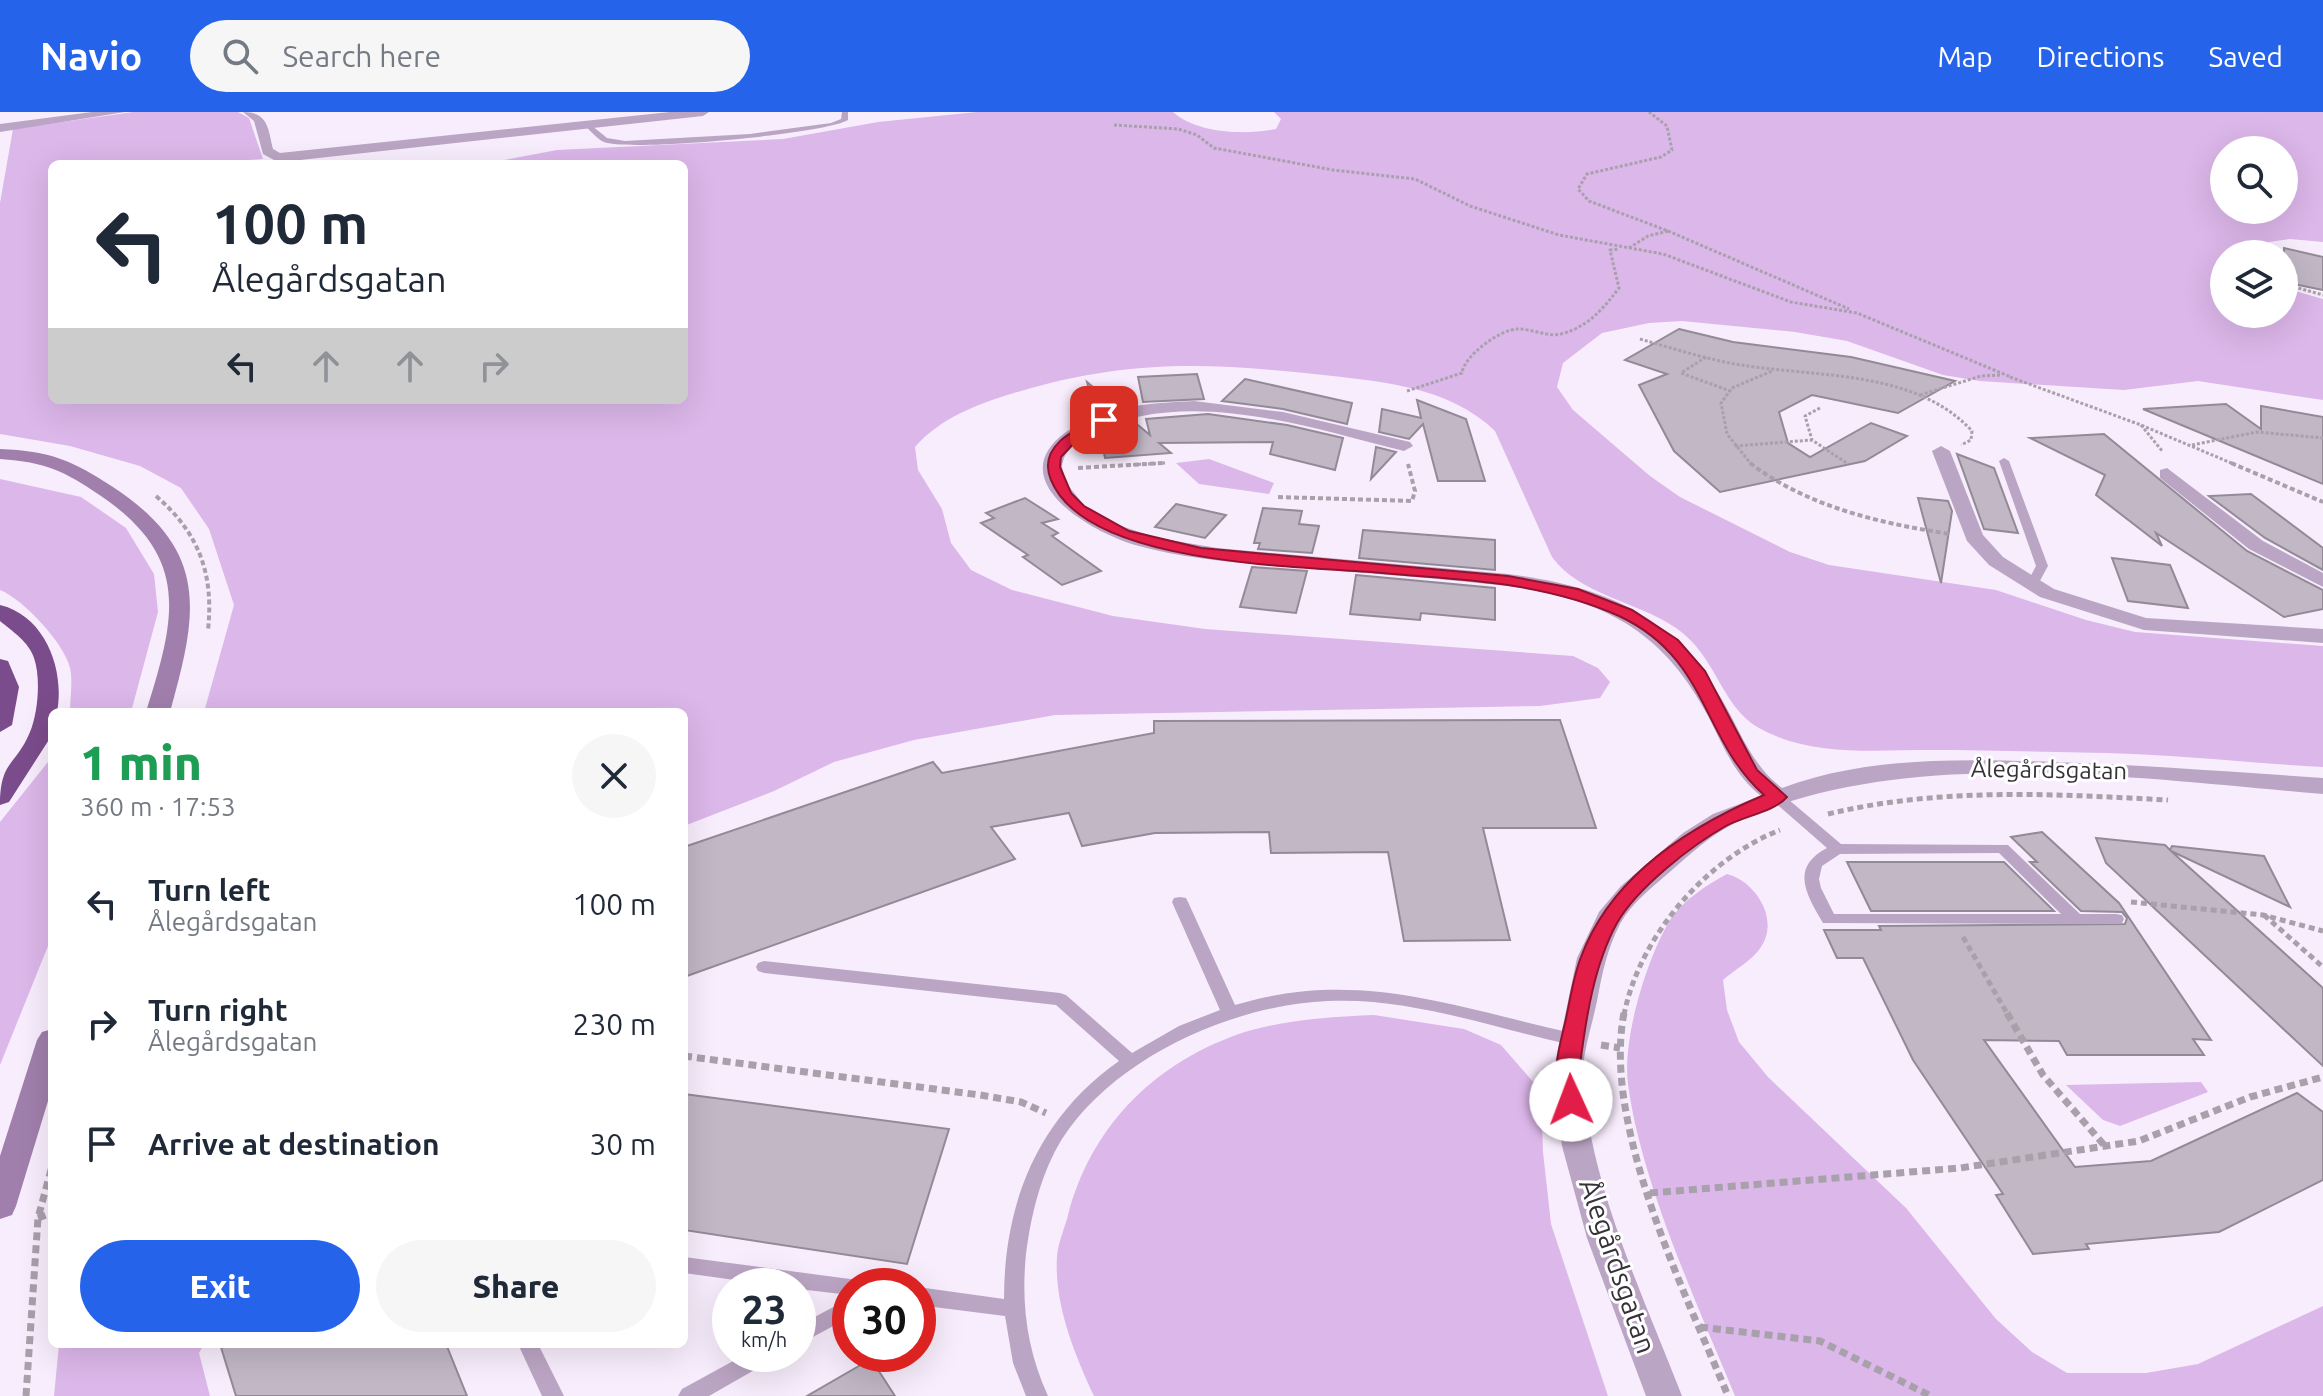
<!DOCTYPE html>
<html lang="en">
<head>
<meta charset="utf-8">
<style>
	body { margin:0; font-family:Ubuntu,sans-serif; background:#f6f6f7; color:#1f2937; height:100vh; display:flex; flex-direction:column; font-size:30px; white-space:nowrap }
	* { box-sizing:border-box; margin:0 }
	p { font-size:26px; color:#747a83 }
	.icon { flex:none; width:44px; height:44px; fill:none; stroke:currentColor; stroke-width:2; stroke-linecap:round; stroke-linejoin:round }
	.map { position:relative; flex:1; overflow:hidden }
	.drawer { position:absolute; left:48px; top:596px; width:640px; height:640px; display:flex; flex-direction:column; background:#fff; border-radius:12px; box-shadow:0 8px 32px #0002 }
	.drawer>* { flex:none }
	.guide { position:absolute; left:48px; top:48px; width:640px; height:244px; border-radius:12px; box-shadow:0 8px 32px #0002; background:#fff; color:#1f2937; overflow:hidden }
	.controls { position:absolute; left:2210px; top:24px; display:grid; gap:16px }
	.controls a { display:grid; place-items:center; width:88px; height:88px; border-radius:50%; background:#fff; box-shadow:0 8px 32px #0002; font-size:40px }
	.speed { position:absolute; left:712px; top:1156px; display:flex; gap:16px; font-size:40px; font-weight:700; text-align:center }
	.speed>* { display:grid; place-content:center; width:104px; height:104px; border-radius:50%; background:#fff; box-shadow:0 8px 32px #0002; line-height:1 }
	.speed small { font-size:20px; font-weight:400 }
	.speed .limit { border:12px solid #d22; background:#fff; color:#111 }
	.pin { position:absolute; display:grid; place-items:center; width:68px; height:68px; color:#fff; margin:-34px; border-radius:16px; box-shadow:0 4px 12px #0006 }
	.me { position:absolute; width:88px; margin:-44px; rotate:358deg; stroke-linejoin:round; filter:drop-shadow(0 0 6px #0008) }
	.turn { display:flex; align-items:center; gap:28px; height:168px; padding:0 32px; font-size:36px }
	.turn .icon { width:104px; height:104px; stroke-width:2.5 }
	.turn b { display:block; font-size:56px; line-height:68px }
	.lanes { display:flex; align-items:center; height:76px; padding:0 32px; background:#0003; justify-content:center; gap:40px; direction:ltr }
	.lanes .off { opacity:.35 }
	.round { display:grid; place-items:center; flex:none; width:84px; height:84px; border-radius:42px; background:#f6f6f7 }
	.headline { display:flex; align-items:center; justify-content:space-between; height:136px; padding:0 32px }
	h1 { font-size:48px; font-weight:800; line-height:60px; color:#1e9e55 }
	.action { display:flex; gap:16px; margin-top:auto; padding:16px 32px }
	.action a { flex:1; height:92px; border-radius:48px; background:#2563eb; color:#fff; font-size:32px; font-weight:800; line-height:92px; text-align:center }
	.action a+a { background:#f6f6f7; color:#1f2937 }
	ul { padding:0; list-style:none }
	li { display:flex; align-items:center; gap:24px; height:120px; padding:0 32px }
	li div { flex:1 }
	li b { display:block; font-size:30px }
	li em { font-style:normal }
	header { display:flex; align-items:center; gap:48px; box-sizing:border-box; height:112px; padding:0 40px; background:#2563eb; color:#fff }
	header strong { font-size:38px }
	nav { display:flex; gap:44px; margin-inline-start:auto; font-size:28px }
	.search { width:560px; height:72px; background:#f6f6f7; display:flex; align-items:center; gap:20px; box-sizing:border-box; padding:0 28px; border-radius:44px; color:#747a83; font-size:30px }
	.map>svg:first-child { display:block }
	.green { fill:#dcb7ea; fill-rule:evenodd }
	.building { fill:#c1b7c5; stroke:#938a97; stroke-width:2 }
	.lines { fill:none; stroke-linecap:round; stroke-linejoin:round }
	.path-far3 { stroke:#a8a0ab; stroke-width:3; stroke-dasharray:3 2; stroke-linecap:butt }
	.path-far2 { stroke:#a8a0ab; stroke-width:4; stroke-dasharray:5 3; stroke-linecap:butt }
	.path-far1 { stroke:#a8a0ab; stroke-width:5; stroke-dasharray:6 4; stroke-linecap:butt }
	.path { stroke:#a8a0ab; stroke-width:7; stroke-dasharray:8 5; stroke-linecap:butt }
	.lane { fill:#bba5c4; fill-rule:evenodd }
	.street { fill:#bba5c4; fill-rule:evenodd }
	.secondary { fill:#a07fac; fill-rule:evenodd }
	.highway { fill:#7b4c8b; fill-rule:evenodd }
	.route { fill:#e11d48; stroke:#92132f; stroke-width:2 }
	.labels { text-anchor:middle; stroke-width:6; stroke-linejoin:round; paint-order:stroke }
	.street-label { font-size:24px; fill:#363238; stroke:#fff }
	.near-street-label { font-size:28px; fill:#363238; stroke:#fff }
</style>
</head>
<body>
<header>
<strong>Navio</strong>
<div class="search"><svg class="icon" aria-label="search" viewBox="0 0 24 24"><circle cx="10" cy="10" r="6"/><path d="M15 15l6 6"/></svg>Search here</div>
<nav><a>Map</a><a>Directions</a><a>Saved</a></nav>
</header>
<div class="map">
<svg width="2323" height="1284" viewBox="0 0 2323 1284">
	<rect width="100%" height="100%" fill="#f8edfc"/>
	<g class="green">
		<path d="M 133,0 L 238,0 L 249,6 L 263,47 L 191,52 L 52,52 L 52,288 L 684,288 L 684,52 L 483,52 L 557,38 L 783,27 L 878,10 L 977,0 L 1173,0 C 1198,22 1245,23 1276,17 L 1281,7 L 1274,0 L 2323,0 L 2323,130 L 2290,127 L 2255,132 L 2254,142 L 2224,142 L 2224,202 L 2284,202 L 2284,176 L 2323,187 L 2323,288 L 2198,269 L 2124,278 L 1980,269 L 1943,263 L 1847,229 L 1795,220 L 1682,209 L 1649,211 L 1602,221 L 1563,251 L 1557,275 L 1573,298 L 1650,364 L 1680,385 L 1790,440 L 1829,453 L 1996,478 L 2086,508 L 2135,520 L 2323,534 L 2323,655 C 2251,651 2178,643 2106,641 C 2047,640 1989,638 1930,638 C 1873,638 1811,645 1759,616 C 1721,595 1717,544 1676,516 C 1637,489 1581,484 1552,445 L 1495,319 C 1448,273 1376,269 1314,262 C 1202,250 1123,248 1014,281 C 978,292 940,306 915,335 L 918,358 L 942,397 L 951,431 L 971,458 L 1012,478 L 1113,504 L 1205,517 L 1573,544 L 1598,556 L 1610,570 L 1600,586 L 1540,594 L 1055,603 L 914,628 L 834,650 L 774,679 L 684,714 L 684,600 L 204,600 L 234,493 L 209,417 L 181,376 L 140,354 L 70,334 L 0,322 L 0,91 L 13,17 ZM 2224,38 L 2284,38 L 2284,98 L 2224,98 Z"/>
		<path d="M 1209,347 L 1274,371 L 1269,382 L 1199,372 L 1176,351 Z"/>
		<path d="M 0,367 L 81,385 L 126,416 L 154,462 L 158,500 L 131,600 L 70,600 C 70,587 73,569 70,556 C 65,532 23,487 0,478 Z"/>
		<path d="M 52,645 L 52,824 L 0,953 L 0,710 Z"/>
		<path d="M 1727,762 C 1755,769 1780,807 1761,835 C 1753,848 1734,858 1723,868 L 1727,898 L 1739,930 L 1768,965 L 1906,1096 L 1996,1207 L 2032,1240 L 2067,1261 L 2146,1261 L 2198,1252 L 2323,1194 L 2323,1284 L 1735,1284 C 1697,1191 1641,1071 1628,972 C 1622,927 1647,846 1670,808 C 1683,788 1707,773 1727,762 Z"/>
		<path d="M 1374,903 L 1464,917 L 1501,933 L 1541,979 L 1543,1040 L 1551,1112 L 1608,1284 L 1094,1284 C 1074,1241 1054,1192 1057,1144 C 1058,1131 1065,1115 1068,1103 C 1091,1016 1151,954 1236,923 C 1280,908 1328,905 1374,903 Z"/>
		<path d="M 2201,970 L 2208,980 L 2120,1014 L 2103,1008 L 2066,973 Z"/>
		<path d="M 59,1232 L 204,1232 L 199,1241 L 210,1284 L 54,1284 Z"/>
	</g>
	<g class="building">
		<path d="M 2284,136 L 2323,145 L 2323,178 L 2284,170 Z"/>
		<path d="M 1679,217 L 1733,230 L 1851,245 L 1955,269 L 1898,301 L 1812,283 L 1779,300 L 1788,331 L 1810,345 L 1871,311 L 1907,324 L 1865,349 L 1720,380 L 1674,339 L 1639,273 L 1667,262 L 1625,248 Z"/>
		<path d="M 1197,262 L 1204,287 L 1143,290 L 1138,265 Z"/>
		<path d="M 1245,267 L 1352,291 L 1347,312 L 1283,297 L 1222,289 Z"/>
		<path d="M 1087,270 L 1117,295 L 1095,301 Z"/>
		<path d="M 1417,288 L 1466,307 L 1485,369 L 1438,369 L 1423,312 L 1409,327 L 1379,320 L 1382,297 L 1421,306 Z"/>
		<path d="M 2226,292 L 2261,317 L 2261,294 L 2323,305 L 2323,372 L 2143,297 Z"/>
		<path d="M 1208,302 L 1287,313 L 1343,326 L 1335,358 L 1270,342 L 1273,330 L 1159,331 L 1171,341 L 1105,346 L 1100,321 L 1133,309 L 1150,323 L 1146,307 Z"/>
		<path d="M 2104,322 L 2247,439 L 2323,478 L 2323,497 L 2284,505 L 2156,421 L 2162,434 L 2096,383 L 2105,363 L 2030,326 Z"/>
		<path d="M 1376,335 L 1396,340 L 1371,367 Z"/>
		<path d="M 1957,342 L 1994,356 L 2018,421 L 1984,417 Z"/>
		<path d="M 2251,382 L 2323,436 L 2323,458 L 2265,426 L 2209,384 Z"/>
		<path d="M 1025,386 L 1058,407 L 1042,411 L 1058,421 L 1052,424 L 1101,459 L 1062,473 L 1023,445 L 1028,443 L 981,411 L 994,406 L 986,401 Z"/>
		<path d="M 1918,386 L 1948,389 L 1952,399 L 1941,471 Z"/>
		<path d="M 1176,392 L 1226,403 L 1205,426 L 1155,415 Z"/>
		<path d="M 1263,396 L 1302,399 L 1299,412 L 1319,414 L 1312,441 L 1258,437 L 1260,431 L 1254,431 Z"/>
		<path d="M 1363,418 L 1495,428 L 1495,458 L 1359,446 Z"/>
		<path d="M 2112,446 L 2170,453 L 2188,496 L 2128,489 Z"/>
		<path d="M 1252,455 L 1307,459 L 1296,501 L 1240,495 Z"/>
		<path d="M 1356,463 L 1495,476 L 1495,508 L 1421,501 L 1420,508 L 1350,502 Z"/>
		<path d="M 1560,608 L 1596,716 L 1483,716 L 1510,828 L 1404,829 L 1388,740 L 1271,741 L 1269,720 L 1155,721 L 1082,734 L 1069,701 L 991,715 L 1015,747 L 684,865 L 684,735 L 933,650 L 942,661 L 1154,621 L 1154,609 Z"/>
		<path d="M 2042,720 L 2119,791 L 2211,928 L 2193,927 L 2204,943 L 2067,943 L 2059,929 L 1984,928 L 2075,1055 L 2151,1049 L 2297,981 L 2323,1000 L 2323,1068 L 2219,1120 L 2086,1132 L 2089,1137 L 2033,1142 L 1996,1083 L 2003,1082 L 1913,948 L 1863,846 L 1837,846 L 1824,818 L 1881,818 L 1879,814 L 2125,812 L 2127,806 L 2122,800 L 2081,799 L 2030,750 L 2037,750 L 2011,725 Z"/>
		<path d="M 2096,726 L 2165,733 L 2170,738 L 2172,734 L 2264,744 L 2290,795 L 2171,739 L 2323,876 L 2323,954 L 2106,751 Z"/>
		<path d="M 1847,750 L 2004,750 L 2054,799 L 1871,799 Z"/>
		<path d="M 684,982 L 949,1017 L 907,1152 L 684,1118 Z"/>
		<path d="M 220,1232 L 446,1232 L 467,1284 L 236,1284 Z"/>
		<path d="M 871,1247 L 895,1284 L 807,1284 Z"/>
	</g>
	<g class="lines">
		<g class="path-far3">
			<path d="M 1114,13 L 1178,17 L 1197,23 L 1214,36 L 1333,58 L 1415,67 L 1470,94 L 1559,123 L 1663,142 L 1791,190 L 1857,201 L 2011,265"/>
			<path d="M 1668,119 L 1849,197"/>
			<path d="M 1629,136 L 1648,124 L 1668,119 L 1589,89 L 1578,77 L 1587,62 L 1661,45 L 1672,38 L 1667,14 L 1649,0"/>
			<path d="M 2284,172 L 2323,183"/>
			<path d="M 1640,227 C 1671,236 1703,246 1735,252 C 1813,266 1914,256 1972,319 L 1971,328 L 1961,333"/>
			<path d="M 1706,245 L 1681,261 L 1730,279"/>
			<path d="M 2010,265 L 2141,313 L 2236,353"/>
			<path d="M 1407,279 L 1462,261 C 1464,244 1500,217 1518,217 C 1532,217 1548,225 1561,222 C 1588,215 1603,197 1619,176 L 1610,138 L 1619,137"/>
			<path d="M 1920,283 L 1981,264 L 2000,263"/>
			<path d="M 1820,296 L 1805,304 L 1812,328 L 1848,352"/>
			<path d="M 2141,313 L 2163,340"/>
			<path d="M 2192,333 L 2257,320 L 2323,326"/>
			<path d="M 1735,334 L 1812,328"/>
			<path d="M 1128,353 L 1165,351"/>
			<path d="M 1752,353 L 1727,322 L 1721,291 L 1732,276 L 1772,259"/>
		</g>
		<g class="path-far2">
			<path d="M 1750,351 C 1808,395 1879,411 1950,422"/>
			<path d="M 2231,351 L 2323,390"/>
			<path d="M 1078,356 L 1163,351"/>
			<path d="M 156,384 C 199,421 214,462 208,518"/>
			<path d="M 1278,385 L 1412,389 L 1415,379 L 1408,352"/>
		</g>
		<g class="path-far1">
			<path d="M 1828,702 C 1940,675 2054,682 2168,688"/>
			<path d="M 2131,790 L 2263,803 L 2323,819"/>
			<path d="M 2264,803 L 2323,855"/>
			<path d="M 1963,825 L 2008,903"/>
			<path d="M 1624,903 C 1639,825 1706,747 1780,718"/>
		</g>
		<g class="path">
			<path d="M 1624,901 C 1602,1014 1685,1180 1728,1284"/>
			<path d="M 2007,901 L 2043,963 L 2104,1033"/>
			<path d="M 1601,933 L 1620,936"/>
			<path d="M 684,944 L 980,983 L 1021,990 L 1046,1001"/>
			<path d="M 1650,1081 L 1960,1056 L 2139,1029 L 2250,985 L 2323,965"/>
			<path d="M 38,1106 L 52,1101"/>
			<path d="M 1700,1215 L 1820,1229 L 1931,1284"/>
			<path d="M 26,1284 L 38,1106 L 52,1054"/>
		</g>
		<g class="lane">
			<path d="M 842,0 L 848,0 L 848,8 C 825,22 629,40 604,30 C 597,27 591,19 585,14 L 591,13 L 607,26 L 625,29 L 750,22 L 831,11 L 841,7 Z"/>
			<path d="M 2004,346 L 2009,349 L 2048,454 L 2036,476 L 2032,477 L 2026,473 L 2036,454 L 1999,349 Z"/>
			<path d="M 1777,680 L 1782,682 L 1841,732 L 2008,733 L 2080,802 L 2116,802 L 2122,803 L 2124,807 L 2122,811 L 2116,812 L 1823,811 C 1807,783 1789,756 1827,736 L 1772,688 L 1770,685 L 1772,682 ZM 1999,741 L 2061,802 L 1834,802 L 1821,776 L 1819,767 L 1822,754 L 1840,742 Z"/>
			<path d="M 1180,785 L 1186,786 L 1188,790 L 1235,893 C 1357,856 1454,895 1572,921 L 1578,923 L 1581,927 L 1578,931 L 1572,933 C 1492,916 1411,885 1328,889 C 1233,893 1115,945 1062,1027 C 1041,1061 1031,1103 1026,1142 C 1021,1192 1027,1238 1048,1284 L 1026,1284 L 1013,1251 L 1005,1204 L 918,1193 L 918,1175 L 1004,1187 C 1004,1090 1038,1006 1119,949 L 1056,893 L 764,861 L 758,859 L 756,855 L 758,851 L 764,849 L 1060,881 L 1066,883 L 1132,941 L 1179,914 L 1220,898 L 1172,790 L 1174,786 Z"/>
			<path d="M 684,1145 L 850,1167 L 857,1169 L 859,1174 L 850,1174 L 850,1183 L 798,1177 L 798,1174 L 779,1174 L 684,1161 Z"/>
			<path d="M 850,1186 L 850,1205 L 798,1233 L 798,1214 Z"/>
			<path d="M 518,1232 L 538,1232 L 564,1284 L 542,1284 Z"/>
			<path d="M 746,1242 L 775,1242 L 772,1248 L 709,1284 L 678,1284 L 682,1277 Z"/>
		</g>
		<g class="street">
			<path d="M 92,0 L 125,0 L 0,20 L 0,12 Z"/>
			<path d="M 243,0 C 268,0 268,16 273,37 L 280,41 L 670,0 L 709,0 L 703,4 L 291,49 L 274,48 L 263,42 L 254,9 Z"/>
			<path d="M 1194,289 L 1283,300 L 1410,330 L 1413,334 L 1404,339 C 1306,315 1189,274 1093,320 C 1077,328 1064,337 1062,355 L 1066,371 L 1084,393 L 1115,412 L 1158,426 L 1217,436 L 1508,462 C 1601,474 1672,501 1721,586 C 1740,618 1751,653 1782,676 C 1867,644 1965,647 2054,650 C 2144,653 2233,660 2323,666 L 2323,682 C 2143,667 1897,631 1731,713 C 1709,725 1690,742 1672,758 C 1653,775 1632,790 1620,812 C 1607,837 1602,862 1597,889 C 1592,914 1581,945 1583,969 C 1592,1078 1643,1183 1682,1284 L 1646,1284 L 1587,1126 L 1562,1034 L 1552,966 L 1577,846 L 1599,800 L 1621,774 L 1683,721 L 1713,702 L 1761,684 C 1734,663 1723,633 1708,604 C 1663,518 1602,487 1508,474 C 1436,466 1363,461 1290,455 C 1238,451 1185,447 1135,433 C 1091,420 1000,368 1066,320 C 1103,294 1150,291 1194,289 Z"/>
			<path d="M 1941,334 L 1950,339 L 1983,423 L 2003,445 L 2054,477 L 2146,506 L 2323,517 L 2323,531 L 2144,518 L 2040,485 L 1989,453 L 1967,429 L 1932,339 Z"/>
			<path d="M 2167,356 L 2263,429 L 2323,461 L 2323,475 L 2249,437 L 2160,366 L 2160,358 Z"/>
		</g>
		<g class="secondary">
			<path d="M 0,337 C 50,339 72,348 113,375 C 210,439 198,500 170,600 L 146,600 C 175,507 192,446 101,384 C 64,359 46,350 0,347 Z"/>
			<path d="M 52,917 L 52,976 L 16,1094 L 12,1103 L 0,1107 L 0,1044 L 37,928 L 42,920 Z"/>
		</g>
		<g class="highway">
			<path d="M 0,493 C 46,504 65,559 57,600 L 52,600 L 52,623 L 9,690 L 0,693 C 0,648 16,654 30,620 C 38,601 41,566 34,546 C 29,530 12,519 0,509 Z"/>
			<path d="M 0,547 L 8,549 L 19,575 L 12,613 L 0,620 Z"/>
		</g>
	</g>
	<path class="route" d="M 1099,306 L 1111,308 L 1079,326 L 1061,345 L 1060,355 L 1071,381 L 1084,394 L 1129,419 L 1201,436 L 1508,464 L 1578,477 L 1632,498 L 1678,528 L 1705,559 L 1757,658 L 1787,685 C 1774,700 1744,704 1726,714 C 1692,733 1637,776 1617,811 C 1594,853 1586,906 1580,953 C 1579,966 1585,983 1579,995 L 1563,995 C 1549,970 1559,936 1565,911 C 1570,889 1573,865 1581,845 C 1611,764 1688,715 1764,683 C 1701,627 1709,546 1619,504 C 1584,488 1547,479 1508,473 C 1467,467 1424,465 1382,461 C 1300,454 1086,454 1051,368 C 1037,335 1073,318 1099,306 Z"/>
	<g class="labels">
		<g class="street-label">
			<text transform="translate(2049 658) rotate(1)" y="8">Ålegårdsgatan</text>
		</g>
		<g class="near-street-label">
			<text transform="translate(1618 1154) rotate(71)" y="10">Ålegårdsgatan</text>
		</g>
	</g>
</svg>
<div class="controls">
<a><svg class="icon" aria-label="search" viewBox="0 0 24 24"><circle cx="10" cy="10" r="6"/><path d="M15 15l6 6"/></svg></a>
<a><svg class="icon" aria-label="layers" viewBox="0 0 24 24"><path d="M12 4l9 5-9 5-9-5zM3 14l9 5 9-5"/></svg></a>
</div>
<div class="speed"><div>23<small>km/h</small></div><div class="limit">30</div></div>
<div class="pin" style="left:1104px;top:308px;background:#d93025"><svg class="icon" aria-label="arrive" viewBox="0 0 24 24"><path d="M6 21V4h12l-3 4 3 4H6"/></svg></div>
<svg class="me" style="left:1571px;top:988px" viewBox="-20 -20 40 40"><circle r="19" fill="#fff"/><path d="M0-13L10 11 0 6-10 11z" fill="#e11d48"/></svg>
<div class="guide">
<div class="turn"><svg class="icon" aria-label="left" viewBox="0 0 24 24"><path d="M17 20v-9H6M10 6l-5 5 5 5"/></svg><div><b>100 m</b>Ålegårdsgatan</div></div>
<div class="lanes"><svg class="icon" aria-label="left" viewBox="0 0 24 24"><path d="M17 20v-9H6M10 6l-5 5 5 5"/></svg><svg class="icon off" aria-label="ahead" viewBox="0 0 24 24"><path d="M12 20V5M6 11l6-6 6 6"/></svg><svg class="icon off" aria-label="ahead" viewBox="0 0 24 24"><path d="M12 20V5M6 11l6-6 6 6"/></svg><svg class="icon off" aria-label="right" viewBox="0 0 24 24"><path d="M7 20v-9h11M14 6l5 5-5 5"/></svg></div>
</div>
<section class="drawer">
<div class="headline"><div><h1>1 min</h1><p>360 m · 17:53</p></div><a class="round"><svg class="icon" aria-label="close" viewBox="0 0 24 24"><path d="M6 6l12 12M18 6L6 18"/></svg></a></div>
<ul>
<li><svg class="icon" aria-label="left" viewBox="0 0 24 24"><path d="M17 20v-9H6M10 6l-5 5 5 5"/></svg><div><b>Turn left</b><p>Ålegårdsgatan</p></div><em>100 m</em></li>
<li><svg class="icon" aria-label="right" viewBox="0 0 24 24"><path d="M7 20v-9h11M14 6l5 5-5 5"/></svg><div><b>Turn right</b><p>Ålegårdsgatan</p></div><em>230 m</em></li>
<li><svg class="icon" aria-label="arrive" viewBox="0 0 24 24"><path d="M6 21V4h12l-3 4 3 4H6"/></svg><div><b>Arrive at destination</b></div><em>30 m</em></li>
</ul>
<div class="action"><a>Exit</a><a>Share</a></div>
</section>
</div>
</body>
</html>
